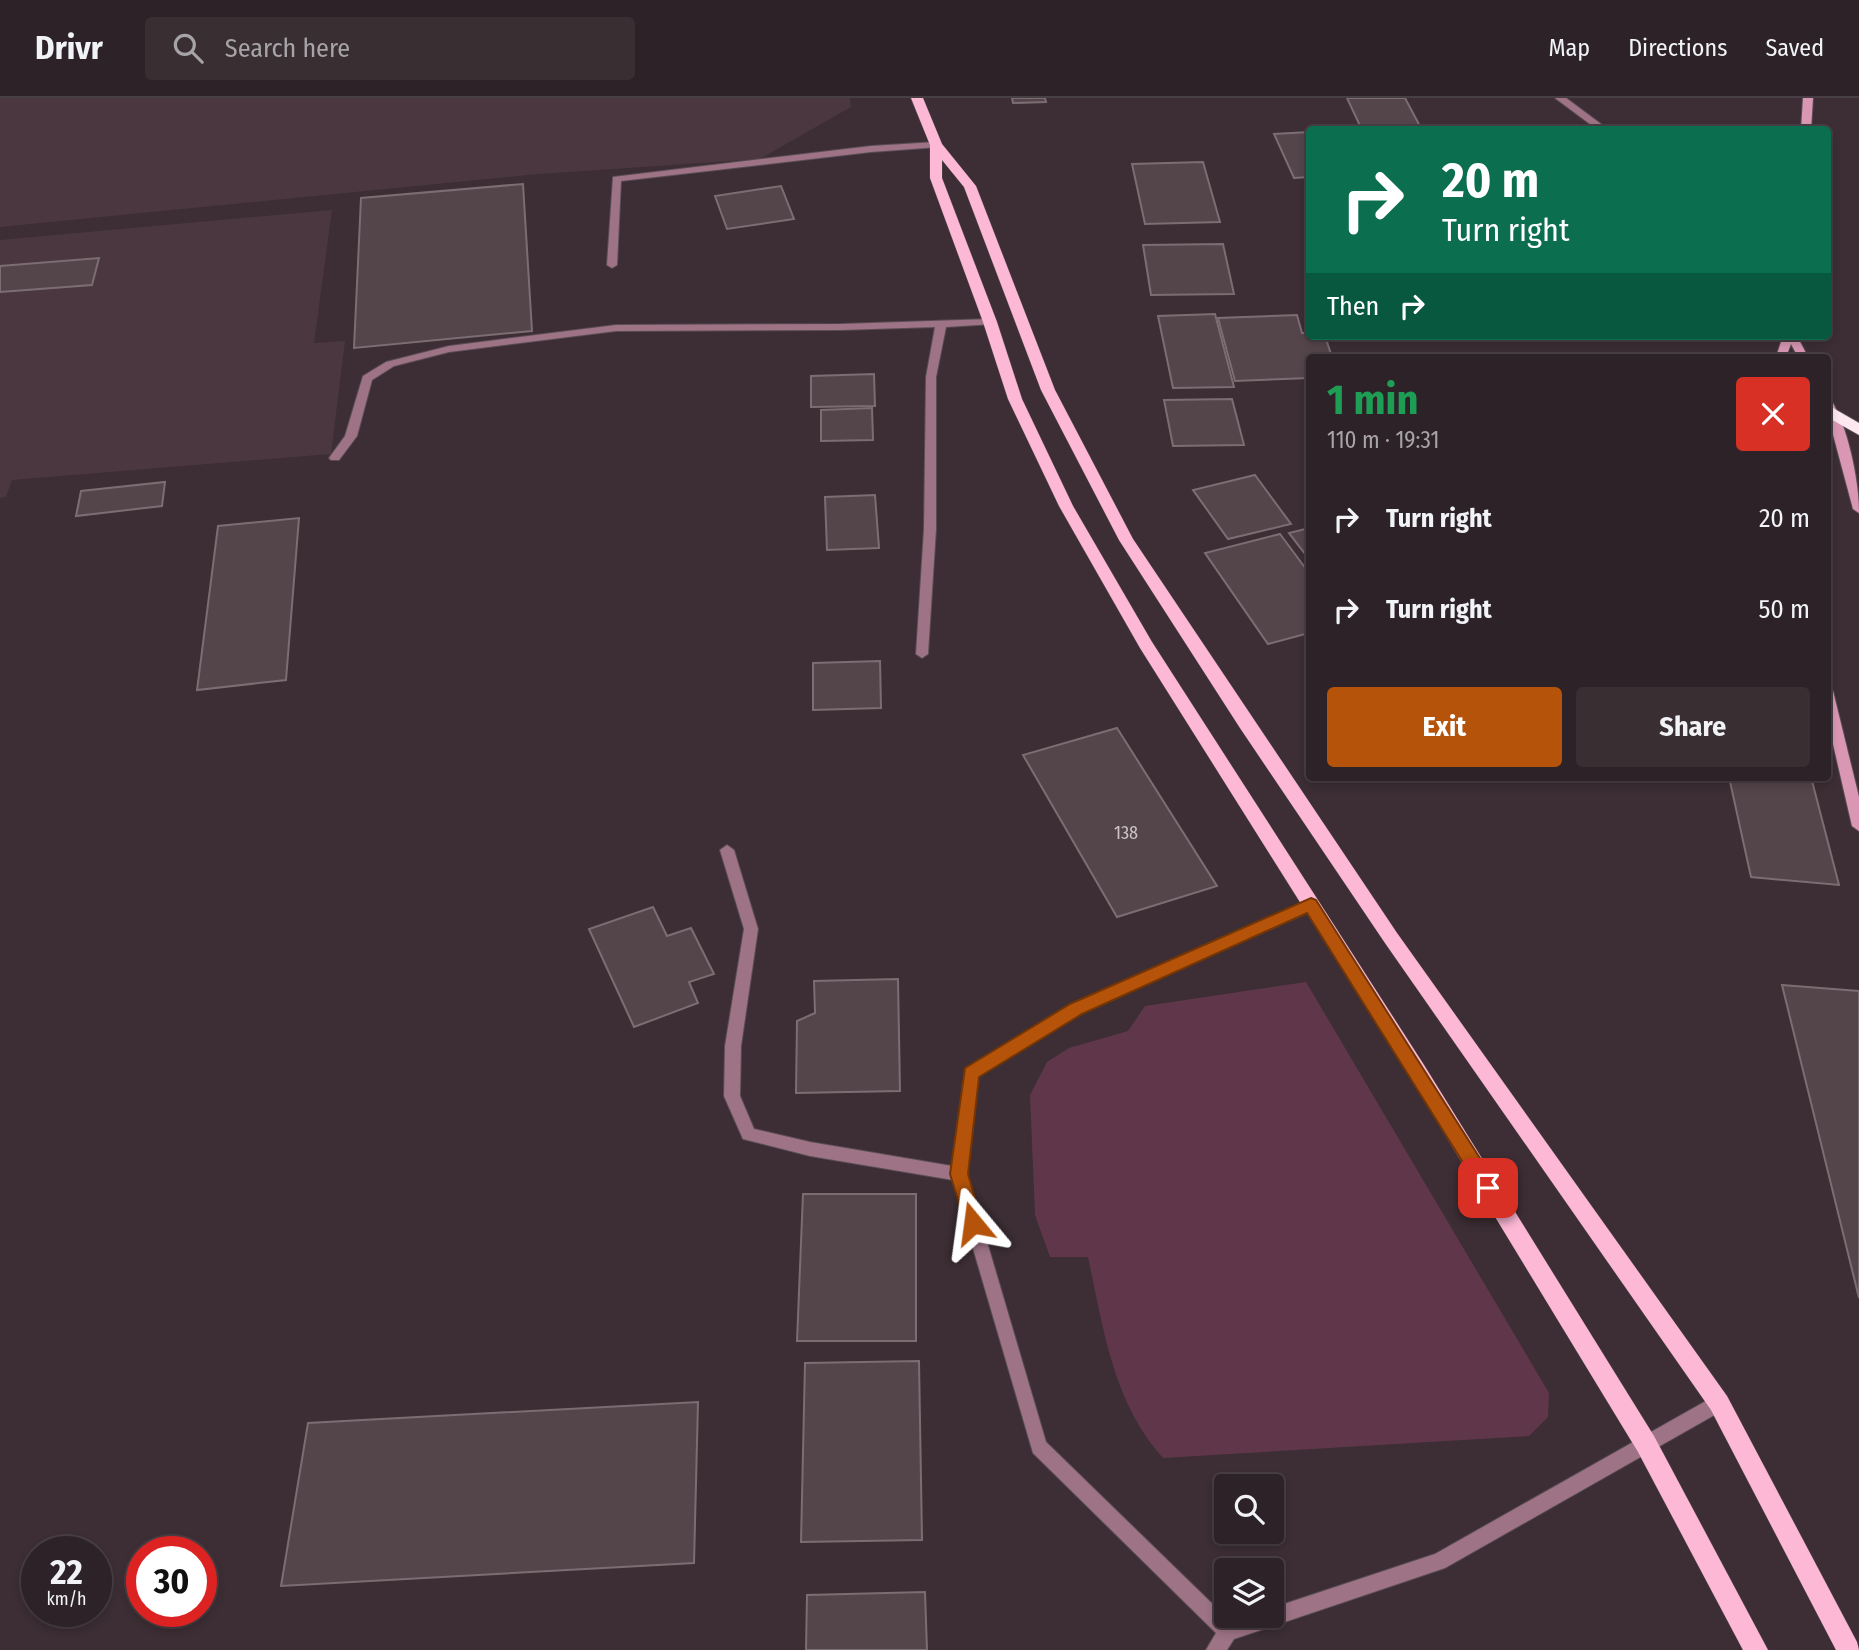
<!DOCTYPE html>
<html lang="en">
<head>
<meta charset="utf-8">
<style>
	body { margin:0; font-family:"Fira Sans Condensed",sans-serif; background:#392f33; color:#f1f3f6; height:100vh; display:flex; flex-direction:column; font-size:26px; white-space:nowrap }
	* { box-sizing:border-box; margin:0 }
	p { font-size:23px; color:#a7a4a7 }
	.icon { flex:none; width:38px; height:38px; fill:none; stroke:currentColor; stroke-width:2; stroke-linecap:round; stroke-linejoin:round }
	.map { position:relative; flex:1; overflow:hidden }
	.side { position:absolute; left:1306px; top:256px; width:525px; height:427px; display:flex; flex-direction:column; background:#2d2227; border-radius:7px; box-shadow:0 4px 10px #0003,0 0 0 2px #483f44 }
	.side>* { flex:none }
	.hud { position:absolute; left:1306px; top:28px; width:525px; height:214px; border-radius:7px; box-shadow:0 4px 10px #0003,0 0 0 2px #483f44; background:#0b6e4f; color:#fff; overflow:hidden }
	.controls { position:absolute; left:1214px; top:1376px; display:grid; gap:14px }
	.controls a { display:grid; place-items:center; width:70px; height:70px; border-radius:7px; background:#2d2227; box-shadow:0 4px 10px #0003,0 0 0 2px #483f44; font-size:35px }
	.speed { position:absolute; left:21px; top:1438px; display:flex; gap:14px; font-size:35px; font-weight:700; text-align:center }
	.speed>* { display:grid; place-content:center; width:91px; height:91px; border-radius:50%; background:#2d2227; box-shadow:0 4px 10px #0003,0 0 0 2px #483f44; line-height:1 }
	.speed small { font-size:18px; font-weight:400 }
	.speed .limit { border:10px solid #d22; background:#fff; color:#111 }
	.pin { position:absolute; display:grid; place-items:center; width:60px; height:60px; color:#fff; margin:-30px; border-radius:14px; box-shadow:0 4px 10px #0006 }
	.me { position:absolute; width:77px; margin:-38px; rotate:344deg; stroke-linejoin:round; filter:drop-shadow(0 0 5px #0008) }
	.turn { display:flex; align-items:center; gap:24px; height:147px; padding:0 21px; font-size:32px }
	.turn .icon { width:91px; height:91px; stroke-width:2.5 }
	.turn b { display:block; font-size:49px; line-height:60px }
	.then { display:flex; align-items:center; height:66px; padding:0 21px; background:#0003; gap:14px; font-size:26px }
	.round { display:grid; place-items:center; flex:none; width:74px; height:74px; border-radius:7px; background:#392f33 }
	.head { display:flex; align-items:center; justify-content:space-between; height:119px; padding:0 21px }
	h1 { font-size:42px; font-weight:700; line-height:52px; color:#1e9e55 }
	.cta { display:flex; gap:14px; margin-top:auto; padding:14px 21px }
	.cta a { flex:1; height:80px; border-radius:7px; background:#b45309; color:#fff; font-size:28px; font-weight:700; line-height:80px; text-align:center }
	.cta a+a { background:#392f33; color:#f1f3f6 }
	ul { padding:0; list-style:none }
	li { display:flex; align-items:center; gap:21px; height:91px; padding:0 21px }
	li div { flex:1 }
	li b { display:block; font-size:26px }
	li em { font-style:normal }
	header { display:flex; align-items:center; gap:42px; box-sizing:border-box; height:98px; padding:0 35px; background:#2d2227; border-bottom:2px solid #483f44 }
	header strong { font-size:33px }
	nav { display:flex; gap:38px; margin-inline-start:auto; font-size:24px }
	.search { width:490px; height:63px; background:#392f33; display:flex; align-items:center; gap:18px; box-sizing:border-box; padding:0 24px; border-radius:7px; color:#a7a4a7; font-size:26px }
	.map>svg:first-child { display:block }
	.built { fill:#4b3740 }
	.green { fill:#60374a }
	.building { fill:#54454b; stroke:#7c6d73; stroke-width:2 }
	.lines { fill:none; stroke-linecap:round; stroke-linejoin:round }
	.lane-casing { stroke:#5a4d52; stroke-width:2 }
	.street-casing { stroke:#5a4d52; stroke-width:2 }
	.secondary-casing { stroke:#5a4d52; stroke-width:2 }
	.primary-casing { stroke:#5a4d52; stroke-width:1 }
	.highway-casing { stroke:#5a4d52; stroke-width:2 }
	.lane { fill:#9d7385; fill-rule:evenodd }
	.street { fill:#9d7385; fill-rule:evenodd }
	.secondary { fill:#d997b4; fill-rule:evenodd }
	.primary { fill:#fdb8d6; fill-rule:evenodd }
	.highway { fill:#fde8f0; fill-rule:evenodd }
	.route { fill:#b45309; stroke:#753606; stroke-width:2 }
	.labels { text-anchor:middle; stroke-width:7; stroke-linejoin:round; paint-order:stroke }
	.number-label { font-size:18px; fill:#cec4c8 }
</style>
</head>
<body>
<header>
<strong>Drivr</strong>
<div class="search"><svg class="icon" aria-label="search" viewBox="0 0 24 24"><circle cx="10" cy="10" r="6"/><path d="M15 15l6 6"/></svg>Search here</div>
<nav><a>Map</a><a>Directions</a><a>Saved</a></nav>
</header>
<div class="map">
<svg width="1859" height="1552" viewBox="0 0 1859 1552">
	<rect width="100%" height="100%" fill="#3c2e34"/>
	<g class="built">
		<path d="M 0,0 L 850,0 L 851,9 L 760,61 L 539,76 L 0,129 Z"/>
		<path d="M 332,112 L 314,245 L 345,243 L 331,356 L 12,382 L 6,399 L 0,400 L 0,142 Z"/>
	</g>
	<path class="green" d="M 1306,884 L 1549,1295 L 1548,1319 L 1529,1338 L 1163,1360 C 1113,1305 1103,1229 1088,1159 L 1050,1159 L 1035,1117 L 1030,997 L 1047,964 L 1069,950 L 1128,933 L 1145,908 Z"/>
	<g class="building">
		<path d="M 1012,0 L 1045,0 L 1046,4 L 1013,5 Z"/>
		<path d="M 1347,0 L 1405,0 L 1422,32 L 1362,32 Z"/>
		<path d="M 1309,34 L 1309,79 L 1294,80 L 1274,36 Z"/>
		<path d="M 1203,64 L 1220,124 L 1145,126 L 1132,66 Z"/>
		<path d="M 523,86 L 532,233 L 354,250 L 361,100 Z"/>
		<path d="M 781,88 L 794,121 L 727,131 L 715,98 Z"/>
		<path d="M 1223,146 L 1234,196 L 1151,197 L 1143,147 Z"/>
		<path d="M 99,160 L 92,187 L 0,194 L 0,168 Z"/>
		<path d="M 1215,216 L 1234,289 L 1173,290 L 1158,218 Z"/>
		<path d="M 1297,217 L 1302,235 L 1309,235 L 1309,238 L 1325,238 L 1332,259 L 1309,259 L 1309,280 L 1235,283 L 1218,220 Z"/>
		<path d="M 874,276 L 875,308 L 811,309 L 811,278 Z"/>
		<path d="M 1232,301 L 1244,347 L 1173,348 L 1164,302 Z"/>
		<path d="M 872,310 L 873,342 L 821,343 L 821,312 Z"/>
		<path d="M 1255,377 L 1291,426 L 1228,441 L 1193,392 Z"/>
		<path d="M 165,384 L 162,408 L 76,418 L 81,393 Z"/>
		<path d="M 875,397 L 879,450 L 827,452 L 825,399 Z"/>
		<path d="M 299,420 L 286,582 L 197,592 L 218,428 Z"/>
		<path d="M 1309,430 L 1309,461 L 1289,435 Z"/>
		<path d="M 1280,436 L 1309,475 L 1309,535 L 1268,546 L 1205,455 Z"/>
		<path d="M 880,563 L 881,610 L 813,612 L 813,565 Z"/>
		<path d="M 1117,630 L 1217,788 L 1117,819 L 1023,657 Z"/>
		<path d="M 1729,679 L 1811,679 L 1839,787 L 1751,779 Z"/>
		<path d="M 653,809 L 667,838 L 691,830 L 714,876 L 689,884 L 698,905 L 634,929 L 589,831 Z"/>
		<path d="M 898,881 L 900,993 L 796,995 L 797,923 L 815,915 L 814,883 Z"/>
		<path d="M 1782,887 L 1859,893 L 1859,1200 Z"/>
		<path d="M 803,1096 L 916,1096 L 916,1243 L 797,1243 Z"/>
		<path d="M 919,1263 L 922,1442 L 801,1444 L 805,1265 Z"/>
		<path d="M 698,1304 L 694,1465 L 281,1488 L 308,1325 Z"/>
		<path d="M 925,1494 L 927,1552 L 806,1552 L 807,1497 Z"/>
	</g>
	<g class="lines">
		<defs>
			<g id="lane">
				<path d="M 1555,0 L 1566,0 L 1609,32 L 1598,32 Z"/>
				<path d="M 936,44 L 941,47 L 939,49 L 871,54 L 621,83 L 617,167 L 612,170 L 607,167 L 613,79 L 871,48 Z"/>
				<path d="M 990,221 L 994,222 L 994,226 L 946,229 L 936,279 L 936,431 L 928,556 L 922,560 L 916,556 L 924,431 L 926,279 L 935,229 L 841,232 L 616,233 L 449,254 L 394,268 L 372,282 L 357,338 L 339,362 L 331,362 L 329,360 L 345,338 L 363,278 L 386,264 L 449,248 L 616,227 L 841,226 Z"/>
			</g>
			<path id="street" d="M 727,747 L 734,752 L 758,831 L 741,948 L 740,998 L 754,1031 L 810,1044 L 952,1068 L 966,970 L 1071,907 L 1306,803 L 1316,803 L 1318,807 L 1316,811 L 1081,915 L 978,978 L 967,1076 L 1046,1344 L 1231,1524 L 1250,1517 L 1272,1517 L 1272,1510 L 1435,1456 L 1713,1299 L 1719,1297 L 1725,1299 L 1728,1305 L 1725,1311 L 1445,1470 L 1234,1541 L 1227,1552 L 1206,1552 L 1216,1535 L 1033,1355 L 953,1082 L 810,1058 L 743,1041 L 724,998 L 725,948 L 744,831 L 720,752 Z"/>
			<g id="secondary">
				<path d="M 1803,0 L 1813,0 L 1811,32 L 1801,32 Z"/>
				<path d="M 1783,238 L 1797,238 L 1808,259 L 1798,259 L 1791,246 L 1786,259 L 1776,259 Z"/>
				<path d="M 1827,301 L 1831,302 C 1848,329 1859,383 1859,415 L 1853,411 L 1827,314 Z"/>
				<path d="M 1827,588 L 1833,593 L 1859,699 L 1859,733 L 1852,728 L 1827,620 Z"/>
			</g>
			<path id="primary" d="M 911,0 L 923,0 L 942,46 L 976,88 L 1055,292 L 1133,441 L 1397,835 L 1727,1298 L 1857,1544 L 1859,1552 L 1836,1552 L 1711,1312 L 1385,845 L 1240,630 L 1119,442 L 1041,292 L 964,89 L 942,62 L 942,80 L 997,224 L 1022,301 L 1073,408 L 1152,544 L 1424,967 L 1654,1338 L 1768,1552 L 1743,1552 L 1638,1354 L 1410,979 L 1140,550 L 1059,408 L 1008,301 L 983,224 L 930,80 L 930,47 Z"/>
			<path id="highway" d="M 1833,310 L 1859,325 L 1859,337 L 1827,319 L 1827,312 Z"/>
		</defs>
		<use href="#lane" class="lane-casing"/>
		<use href="#street" class="street-casing"/>
		<use href="#secondary" class="secondary-casing"/>
		<use href="#primary" class="primary-casing"/>
		<use href="#highway" class="highway-casing"/>
		<use href="#lane" class="lane"/>
		<use href="#street" class="street"/>
		<use href="#secondary" class="secondary"/>
		<use href="#primary" class="primary"/>
		<use href="#highway" class="highway"/>
	</g>
	<path class="route" d="M 1311,800 L 1316,802 L 1495,1084 L 1497,1090 L 1495,1095 L 1488,1098 L 1482,1095 L 1307,815 L 1082,916 L 979,979 L 968,1076 L 982,1125 L 980,1131 L 973,1134 L 967,1131 L 950,1076 L 965,970 L 1070,906 Z"/>
	<g class="labels">
		<g class="number-label">
			<text x="1126" y="741">138</text>
		</g>
	</g>
</svg>
<div class="controls">
<a><svg class="icon" aria-label="search" viewBox="0 0 24 24"><circle cx="10" cy="10" r="6"/><path d="M15 15l6 6"/></svg></a>
<a><svg class="icon" aria-label="layers" viewBox="0 0 24 24"><path d="M12 4l9 5-9 5-9-5zM3 14l9 5 9-5"/></svg></a>
</div>
<div class="speed"><div>22<small>km/h</small></div><div class="limit">30</div></div>
<div class="pin" style="left:1488px;top:1090px;background:#d93025"><svg class="icon" aria-label="arrive" viewBox="0 0 24 24"><path d="M6 21V4h12l-3 4 3 4H6"/></svg></div>
<svg class="me" style="left:973px;top:1125px" viewBox="-20 -20 40 40"><path d="M0-17L14 15 0 8-14 15z" fill="#b45309" stroke="#fff" stroke-width="4"/></svg>
<div class="hud">
<div class="turn"><svg class="icon" aria-label="right" viewBox="0 0 24 24"><path d="M7 20v-9h11M14 6l5 5-5 5"/></svg><div><b>20 m</b>Turn right</div></div>
<div class="then">Then<svg class="icon" aria-label="right" viewBox="0 0 24 24"><path d="M7 20v-9h11M14 6l5 5-5 5"/></svg></div>
</div>
<section class="side">
<div class="head"><div><h1>1 min</h1><p>110 m · 19:31</p></div><a class="round" style="background:#d93025;color:#fff"><svg class="icon" aria-label="close" viewBox="0 0 24 24"><path d="M6 6l12 12M18 6L6 18"/></svg></a></div>
<ul>
<li><svg class="icon" aria-label="right" viewBox="0 0 24 24"><path d="M7 20v-9h11M14 6l5 5-5 5"/></svg><div><b>Turn right</b></div><em>20 m</em></li>
<li><svg class="icon" aria-label="right" viewBox="0 0 24 24"><path d="M7 20v-9h11M14 6l5 5-5 5"/></svg><div><b>Turn right</b></div><em>50 m</em></li>
</ul>
<div class="cta"><a>Exit</a><a>Share</a></div>
</section>
</div>
</body>
</html>
